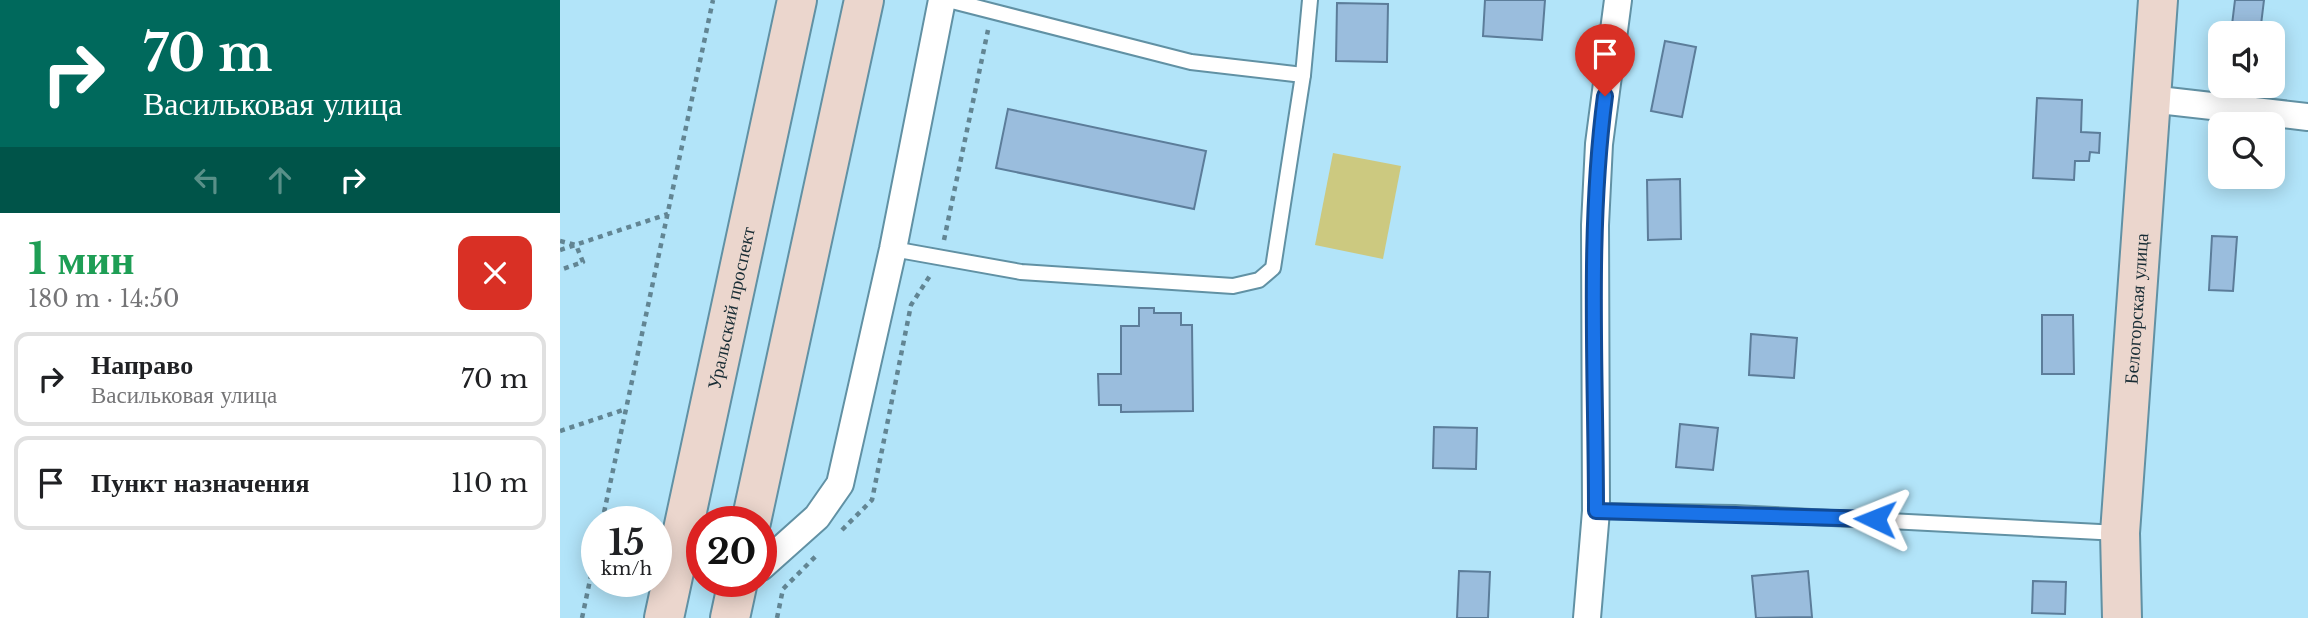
<!DOCTYPE html>
<html lang="ru">
<head>
<meta charset="utf-8">
<style>
	body { margin:0; font-family:"Libre Baskerville",serif; background:#f6f6f6; color:#202124; height:100vh; display:flex; flex-direction:column; font-size:26px; white-space:nowrap }
	* { box-sizing:border-box; margin:0 }
	p { font-size:23px; color:#757577 }
	.icon { flex:none; width:38px; height:38px; fill:none; stroke:currentColor; stroke-width:2; stroke-linecap:round; stroke-linejoin:round }
	.map { position:relative; flex:1; overflow:hidden }
	.sheet { display:flex; flex-direction:column; background:#fff; width:560px }
	.sheet>* { flex:none }
	.banner { background:#00695c; color:#fff; overflow:hidden }
	.controls { position:absolute; left:1648px; top:21px; display:grid; gap:14px }
	.controls a { display:grid; place-items:center; width:77px; height:77px; border-radius:14px; background:#fff; box-shadow:0 4px 18px #0003; font-size:35px }
	.speed { position:absolute; left:21px; top:506px; display:flex; gap:14px; font-size:35px; font-weight:700; text-align:center }
	.speed>* { display:grid; place-content:center; width:91px; height:91px; border-radius:50%; background:#fff; box-shadow:0 4px 18px #0003; line-height:1 }
	.speed small { font-size:18px; font-weight:400 }
	.speed .limit { border:10px solid #d22; background:#fff; color:#111 }
	.pin { position:absolute; display:grid; place-items:center; width:60px; height:60px; color:#fff; margin:-72px -30px; border-radius:50% 50% 50% 0; rotate:-45deg; box-shadow:0 0 7px #0007 }
	.pin .icon { rotate:45deg }
	.me { position:absolute; width:77px; margin:-38px; rotate:272deg; stroke-linejoin:round; filter:drop-shadow(0 0 5px #0008) }
	.turn { display:flex; align-items:center; gap:24px; height:147px; padding:0 28px; font-size:32px }
	.turn .icon { width:91px; height:91px; stroke-width:2.5 }
	.turn b { display:block; font-size:49px; line-height:60px }
	.lanes { display:flex; align-items:center; height:66px; padding:0 28px; background:#0003; justify-content:center; gap:35px; direction:ltr }
	.lanes .off { opacity:.35 }
	.round { display:grid; place-items:center; flex:none; width:74px; height:74px; border-radius:14px; background:#f6f6f6 }
	.overview { display:flex; align-items:center; justify-content:space-between; height:119px; padding:0 28px }
	h1 { font-size:42px; font-weight:700; line-height:52px; color:#1e9e55 }
	ul { padding:0; list-style:none }
	li { display:flex; align-items:center; gap:21px; height:94px; margin:0 14px 10px; padding:0 14px; border:4px solid #e0e0e0; border-radius:14px }
	li div { flex:1 }
	li b { display:block; font-size:26px }
	li em { font-style:normal }
	main { display:flex; flex:1; min-height:0 }
	.map>svg:first-child { display:block }
	.green { fill:#ccc980 }
	.building { fill:#9abddd; stroke:#5c7d9a; stroke-width:2 }
	.lines { fill:none; stroke-linecap:round; stroke-linejoin:round }
	.lane-casing { stroke:#6191a4; stroke-width:18 }
	.street-casing { stroke:#6191a4; stroke-width:30 }
	.secondary-casing { stroke:#6191a4; stroke-width:42 }
	.path { stroke:#628593; stroke-width:4.5; stroke-dasharray:5 5; stroke-linecap:butt }
	.lane { stroke:#fff; stroke-width:14 }
	.street { stroke:#fff; stroke-width:26 }
	.secondary { stroke:#ebd6cd; stroke-width:38 }
	.route-casing { stroke:#114b97; stroke-width:18 }
	.route { stroke:#1a73e8; stroke-width:12 }
	.labels { text-anchor:middle; stroke-width:7; stroke-linejoin:round; paint-order:stroke }
	.street-label { font-size:19px; fill:#182c34; stroke:#b2e4f9 }
</style>
</head>
<body>
<main>
<section class="sheet">
<div class="banner">
<div class="turn"><svg class="icon" aria-label="right" viewBox="0 0 24 24"><path d="M7 20v-9h11M14 6l5 5-5 5"/></svg><div><b>70 m</b>Васильковая улица</div></div>
<div class="lanes"><svg class="icon off" aria-label="left" viewBox="0 0 24 24"><path d="M17 20v-9H6M10 6l-5 5 5 5"/></svg><svg class="icon off" aria-label="ahead" viewBox="0 0 24 24"><path d="M12 20V5M6 11l6-6 6 6"/></svg><svg class="icon" aria-label="right" viewBox="0 0 24 24"><path d="M7 20v-9h11M14 6l5 5-5 5"/></svg></div>
</div>
<div class="overview"><div><h1>1 мин</h1><p>180 m · 14:50</p></div><a class="round" style="background:#d93025;color:#fff"><svg class="icon" aria-label="close" viewBox="0 0 24 24"><path d="M6 6l12 12M18 6L6 18"/></svg></a></div>
<ul>
<li><svg class="icon" aria-label="right" viewBox="0 0 24 24"><path d="M7 20v-9h11M14 6l5 5-5 5"/></svg><div><b>Направо</b><p>Васильковая улица</p></div><em>70 m</em></li>
<li><svg class="icon" aria-label="arrive" viewBox="0 0 24 24"><path d="M6 21V4h12l-3 4 3 4H6"/></svg><div><b>Пункт назначения</b></div><em>110 m</em></li>
</ul>
</section>
<div class="map">
<svg width="1748" height="618" viewBox="0 0 1748 618">
	<rect width="100%" height="100%" fill="#b2e4f9"/>
	<path class="green" d="M 773,153 L 841,166 L 823,259 L 755,245 Z"/>
	<g class="building">
		<path d="M 925,0 L 985,0 L 982,40 L 923,36 Z"/>
		<path d="M 1675,0 L 1704,0 L 1700,33 L 1671,33 Z"/>
		<path d="M 777,3 L 828,4 L 827,62 L 776,61 Z"/>
		<path d="M 1105,41 L 1136,47 L 1122,117 L 1091,111 Z"/>
		<path d="M 1477,98 L 1522,100 L 1521,132 L 1540,133 L 1539,153 L 1530,152 L 1529,161 L 1515,161 L 1514,180 L 1473,178 Z"/>
		<path d="M 448,109 L 646,151 L 634,209 L 436,168 Z"/>
		<path d="M 1120,179 L 1121,239 L 1088,240 L 1087,180 Z"/>
		<path d="M 1652,236 L 1677,237 L 1673,291 L 1649,290 Z"/>
		<path d="M 579,308 L 594,308 L 594,313 L 621,313 L 621,325 L 632,325 L 633,411 L 561,412 L 561,405 L 539,405 L 538,374 L 561,374 L 561,326 L 579,326 Z"/>
		<path d="M 1482,315 L 1513,315 L 1514,374 L 1482,374 Z"/>
		<path d="M 1191,334 L 1237,338 L 1234,378 L 1189,375 Z"/>
		<path d="M 1120,424 L 1158,428 L 1153,470 L 1116,467 Z"/>
		<path d="M 874,427 L 917,428 L 916,469 L 873,468 Z"/>
		<path d="M 899,571 L 930,572 L 928,618 L 897,618 Z"/>
		<path d="M 1248,571 L 1252,617 L 1196,618 L 1192,576 Z"/>
		<path d="M 1473,581 L 1506,582 L 1505,614 L 1472,613 Z"/>
	</g>
	<g class="lines">
		<defs>
			<g id="lane">
				<path d="M 388,0 L 631,62 L 743,75"/>
				<path d="M 333,249 L 461,272 L 673,286 L 699,280 L 713,268 L 743,75 L 750,0"/>
				<path d="M 1036,511 L 1175,513 L 1559,533"/>
			</g>
			<g id="street">
				<path d="M 1590,99 L 1748,117"/>
				<path d="M 201,567 L 257,517 L 280,484 L 333,249 L 382,0"/>
				<path d="M 1027,618 L 1036,511 L 1035,225 L 1039,144 L 1058,0"/>
			</g>
			<g id="secondary">
				<path d="M 191,522 L 304,0"/>
				<path id="s1" d="M 104,618 L 237,0"/>
				<path d="M 170,618 L 178,581"/>
				<path id="s2" d="M 1562,618 L 1560,533 L 1598,0"/>
			</g>
		</defs>
		<use href="#lane" class="lane-casing"/>
		<use href="#street" class="street-casing"/>
		<use href="#secondary" class="secondary-casing"/>
		<g class="path">
			<path d="M 384,240 L 428,30"/>
			<path d="M 0,241 L 16,245 L 23,262 L 0,270"/>
			<path d="M 0,250 L 108,214"/>
			<path d="M 0,431 L 66,409"/>
			<path d="M 42,522 L 153,0"/>
			<path d="M 282,530 L 312,500 L 351,305 L 371,274"/>
			<path d="M 22,618 L 37,547"/>
			<path d="M 217,618 L 223,589 L 256,556"/>
		</g>
		<use href="#lane" class="lane"/>
		<use href="#street" class="street"/>
		<use href="#secondary" class="secondary"/>
	</g>
	<g class="lines">
		<defs>
			<path id="route" d="M 1045,96 C 1027,233 1036,373 1036,511 L 1315,519"/>
		</defs>
		<use href="#route" class="route-casing"/>
		<use href="#route" class="route"/>
	</g>
	<g class="labels">
		<g class="street-label">
			<text dy="7" stroke="none"><textPath href="#s1" startOffset="317">Уральский проспект</textPath></text>
			<text dy="7" stroke="none"><textPath href="#s2" startOffset="310">Белогорская улица</textPath></text>
		</g>
	</g>
</svg>
<div class="controls">
<a><svg class="icon" aria-label="sound" viewBox="0 0 24 24"><path d="M4 9h4l5-4v14l-5-4H4zM17 9q2 3 0 6"/></svg></a>
<a><svg class="icon" aria-label="search" viewBox="0 0 24 24"><circle cx="10" cy="10" r="6"/><path d="M15 15l6 6"/></svg></a>
</div>
<div class="speed"><div>15<small>km/h</small></div><div class="limit">20</div></div>
<div class="pin" style="left:1045px;top:96px;background:#d93025"><svg class="icon" aria-label="arrive" viewBox="0 0 24 24"><path d="M6 21V4h12l-3 4 3 4H6"/></svg></div>
<svg class="me" style="left:1315px;top:519px" viewBox="-20 -20 40 40"><path d="M0-17L14 15 0 8-14 15z" fill="#1a73e8" stroke="#fff" stroke-width="4"/></svg>
</div>
</main>
</body>
</html>
